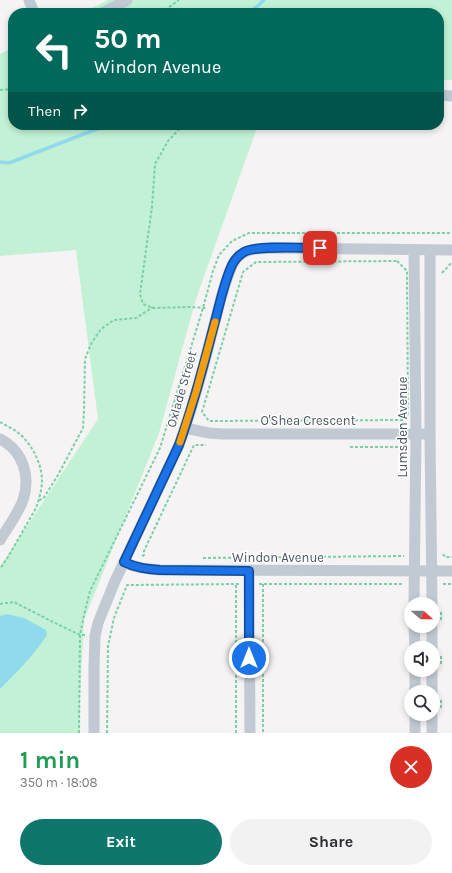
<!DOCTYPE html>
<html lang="en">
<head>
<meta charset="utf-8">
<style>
	body { margin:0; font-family:Karla,sans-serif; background:#f2f2f3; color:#2b2b33; height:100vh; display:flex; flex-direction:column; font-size:15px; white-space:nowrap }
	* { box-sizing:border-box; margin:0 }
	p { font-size:13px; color:#7c7c81 }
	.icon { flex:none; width:22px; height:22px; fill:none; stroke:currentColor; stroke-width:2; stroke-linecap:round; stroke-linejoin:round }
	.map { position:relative; height:733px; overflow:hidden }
	.sheet { display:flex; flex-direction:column; background:#fff; flex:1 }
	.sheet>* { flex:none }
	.top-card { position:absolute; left:8px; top:8px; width:436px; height:122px; border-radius:16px; box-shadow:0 2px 6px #0003; background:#00695c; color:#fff; overflow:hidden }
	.needle { width:26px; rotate:110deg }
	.buttons { position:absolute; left:404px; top:597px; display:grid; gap:8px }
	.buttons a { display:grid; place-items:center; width:36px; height:36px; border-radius:50%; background:#fff; box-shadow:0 2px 6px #0003; font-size:20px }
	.pin { position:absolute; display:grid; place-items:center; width:34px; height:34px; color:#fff; margin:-17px; border-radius:8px; box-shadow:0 2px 6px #0006 }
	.me { position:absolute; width:44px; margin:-22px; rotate:0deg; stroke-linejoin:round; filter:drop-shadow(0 0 3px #0008) }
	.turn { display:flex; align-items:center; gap:14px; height:84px; padding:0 20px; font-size:18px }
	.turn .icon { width:52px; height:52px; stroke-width:2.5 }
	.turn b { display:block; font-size:28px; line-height:34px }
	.then { display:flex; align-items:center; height:38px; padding:0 20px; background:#0003; gap:8px; font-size:15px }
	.round { display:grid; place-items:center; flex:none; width:42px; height:42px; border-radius:21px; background:#f2f2f3 }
	.summary { display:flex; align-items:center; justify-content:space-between; height:68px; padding:0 20px }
	h1 { font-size:24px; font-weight:700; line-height:30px; color:#1e9e55 }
	.primary-button { display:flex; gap:8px; margin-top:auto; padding:8px 20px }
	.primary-button a { flex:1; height:46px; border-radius:24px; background:#0f766e; color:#fff; font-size:16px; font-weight:700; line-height:46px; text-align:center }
	.primary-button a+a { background:#f2f2f3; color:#2b2b33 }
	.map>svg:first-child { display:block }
	.green { fill:#c3f1d5 }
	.water { fill:#90daee }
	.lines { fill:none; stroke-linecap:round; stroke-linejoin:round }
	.stream { stroke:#90daee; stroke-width:3.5 }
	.path { stroke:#7ad0a6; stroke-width:2; stroke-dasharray:3 2; stroke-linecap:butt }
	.street { stroke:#c1cad2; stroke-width:11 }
	.route-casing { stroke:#114b97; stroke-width:10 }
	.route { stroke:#1a73e8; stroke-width:7 }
	.slow { stroke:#f59e0b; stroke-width:7 }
	.labels { text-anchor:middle; stroke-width:3; stroke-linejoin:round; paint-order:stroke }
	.street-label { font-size:13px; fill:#4a5661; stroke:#fff }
</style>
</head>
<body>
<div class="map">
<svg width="452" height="733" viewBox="0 0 452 733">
	<rect width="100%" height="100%" fill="#f5f3f3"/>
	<g class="green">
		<path d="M 108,0 L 452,0 L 452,80 L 439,80 L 439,13 L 82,13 Z"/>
		<path d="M 13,47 L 13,125 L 258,125 L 196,299 L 159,433 L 84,620 L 80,700 L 80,733 L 0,733 L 0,566 L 5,559 L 98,419 L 76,250 L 0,256 L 0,54 Z"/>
	</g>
	<path class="water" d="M 7,614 L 24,618 L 46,630 L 47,635 C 34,655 17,672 0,689 L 0,616 Z"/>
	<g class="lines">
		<g class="stream">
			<path d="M 250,13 L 264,0"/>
			<path d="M 0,162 L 9,163 L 107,125"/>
		</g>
		<g class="path">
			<path d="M 161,13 L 179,0"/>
			<path d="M 0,90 L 13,89"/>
			<path d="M 183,125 L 168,141 L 155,164 L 152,207 L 140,294 L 143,304 L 153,308 L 190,307 L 207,308"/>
			<path d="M 397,261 L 407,271 L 408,414 L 403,420 L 209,421 L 202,412 L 243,272 L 256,262 Z"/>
			<path d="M 442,273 L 452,262"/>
			<path d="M 0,422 C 5,425 11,428 16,431 C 31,442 42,463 42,481 C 42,489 39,500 36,508 L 8,557 L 0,569"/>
			<path d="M 350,447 L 401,447 L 405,449"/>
			<path d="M 39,500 L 43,499 L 58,475 L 83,428 L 84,411 L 85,359 L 91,344 L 101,329 L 114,320 L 136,318 L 153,307"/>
			<path d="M 443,554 L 445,557 L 452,557"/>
			<path d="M 142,556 L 144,555 L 144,551 L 194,445 L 206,445"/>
			<path d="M 203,558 L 404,556"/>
			<path d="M 259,584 L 403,584"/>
			<path d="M 263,584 L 263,733"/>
			<path d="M 443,584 L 452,584"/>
			<path d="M 0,604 L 14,602 L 49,620 L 80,635 L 85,635"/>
			<path d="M 441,620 L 441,610"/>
			<path d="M 441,664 L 441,654"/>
			<path d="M 441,708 L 441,698"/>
			<path d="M 79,733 L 80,635 L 85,611 L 90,591 L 160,448 L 203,308 L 213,271 L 219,255 L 232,241 L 249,233 L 452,233"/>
			<path d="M 107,733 L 108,646 L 114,618 L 127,585 L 239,584"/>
			<path d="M 236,733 L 236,584"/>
		</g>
		<g class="street">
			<path d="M 29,0 L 34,13"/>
			<path d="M 102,13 L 127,0"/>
			<path d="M 439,95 L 452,96"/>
			<path d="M 414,250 L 416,434 L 414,604"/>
			<path d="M 430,250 L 430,434 L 432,604"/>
			<path d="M 185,428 L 209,433 L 223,434 L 424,434"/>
			<path d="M 0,439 C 23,451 31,476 23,500 C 18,514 8,527 0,540"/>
			<path d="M 124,562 C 136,568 147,569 160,570 L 452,571"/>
			<path d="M 249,571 L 250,733"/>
			<path d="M 414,626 L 415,648"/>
			<path d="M 432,648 L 432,626"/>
			<path d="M 415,670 L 415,692"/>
			<path d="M 432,692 L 432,670"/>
			<path d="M 415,714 L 415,733"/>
			<path d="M 94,733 L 94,667 L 95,636 L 98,623 L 115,581 L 179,445 C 185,428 191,410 196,393 C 203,369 209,345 215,321 C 219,307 228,264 239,256 C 249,247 264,249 277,248 L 452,250"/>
			<path d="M 432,733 L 432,714"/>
		</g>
	</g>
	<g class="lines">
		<defs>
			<path id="route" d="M 249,658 L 249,571 L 160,570 C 147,569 136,568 124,562 L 179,445 C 193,407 203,368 213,329 C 219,308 223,285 232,265 C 235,259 239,255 244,252 C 256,245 304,248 320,248"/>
		</defs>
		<use href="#route" class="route-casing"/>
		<use href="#route" class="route"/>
		<path class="slow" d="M 180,442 L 196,392 L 215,322"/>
	</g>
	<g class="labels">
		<g class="street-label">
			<text transform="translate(181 389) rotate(-74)" y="5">Oxlade Street</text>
			<text x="308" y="425">O'Shea Crescent</text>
			<text transform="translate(402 427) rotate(-90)" y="5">Lumsden Avenue</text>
			<text x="278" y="562">Windon Avenue</text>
		</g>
	</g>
</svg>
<div class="buttons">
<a><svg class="needle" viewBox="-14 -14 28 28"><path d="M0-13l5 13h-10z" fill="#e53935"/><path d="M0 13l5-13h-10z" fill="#7c7c81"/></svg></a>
<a><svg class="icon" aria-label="sound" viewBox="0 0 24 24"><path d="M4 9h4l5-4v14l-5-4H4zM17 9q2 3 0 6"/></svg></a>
<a><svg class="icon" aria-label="search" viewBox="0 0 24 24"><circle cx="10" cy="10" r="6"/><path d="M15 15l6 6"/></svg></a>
</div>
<div class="pin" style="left:320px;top:248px;background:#d93025"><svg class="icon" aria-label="arrive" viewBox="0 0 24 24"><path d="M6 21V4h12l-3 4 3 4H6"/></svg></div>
<svg class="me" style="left:249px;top:658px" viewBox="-20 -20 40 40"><circle r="17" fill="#1a73e8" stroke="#fff" stroke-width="3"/><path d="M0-11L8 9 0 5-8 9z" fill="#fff"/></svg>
<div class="top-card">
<div class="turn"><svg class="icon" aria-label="left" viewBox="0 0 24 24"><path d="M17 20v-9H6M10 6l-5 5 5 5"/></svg><div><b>50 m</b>Windon Avenue</div></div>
<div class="then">Then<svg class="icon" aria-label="right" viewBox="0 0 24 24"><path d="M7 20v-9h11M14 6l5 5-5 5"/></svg></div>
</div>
</div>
<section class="sheet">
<div class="summary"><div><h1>1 min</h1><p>350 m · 18:08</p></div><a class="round" style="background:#d93025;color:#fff"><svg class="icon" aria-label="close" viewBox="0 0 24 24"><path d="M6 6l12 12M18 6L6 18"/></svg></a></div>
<div class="primary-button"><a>Exit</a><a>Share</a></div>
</section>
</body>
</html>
